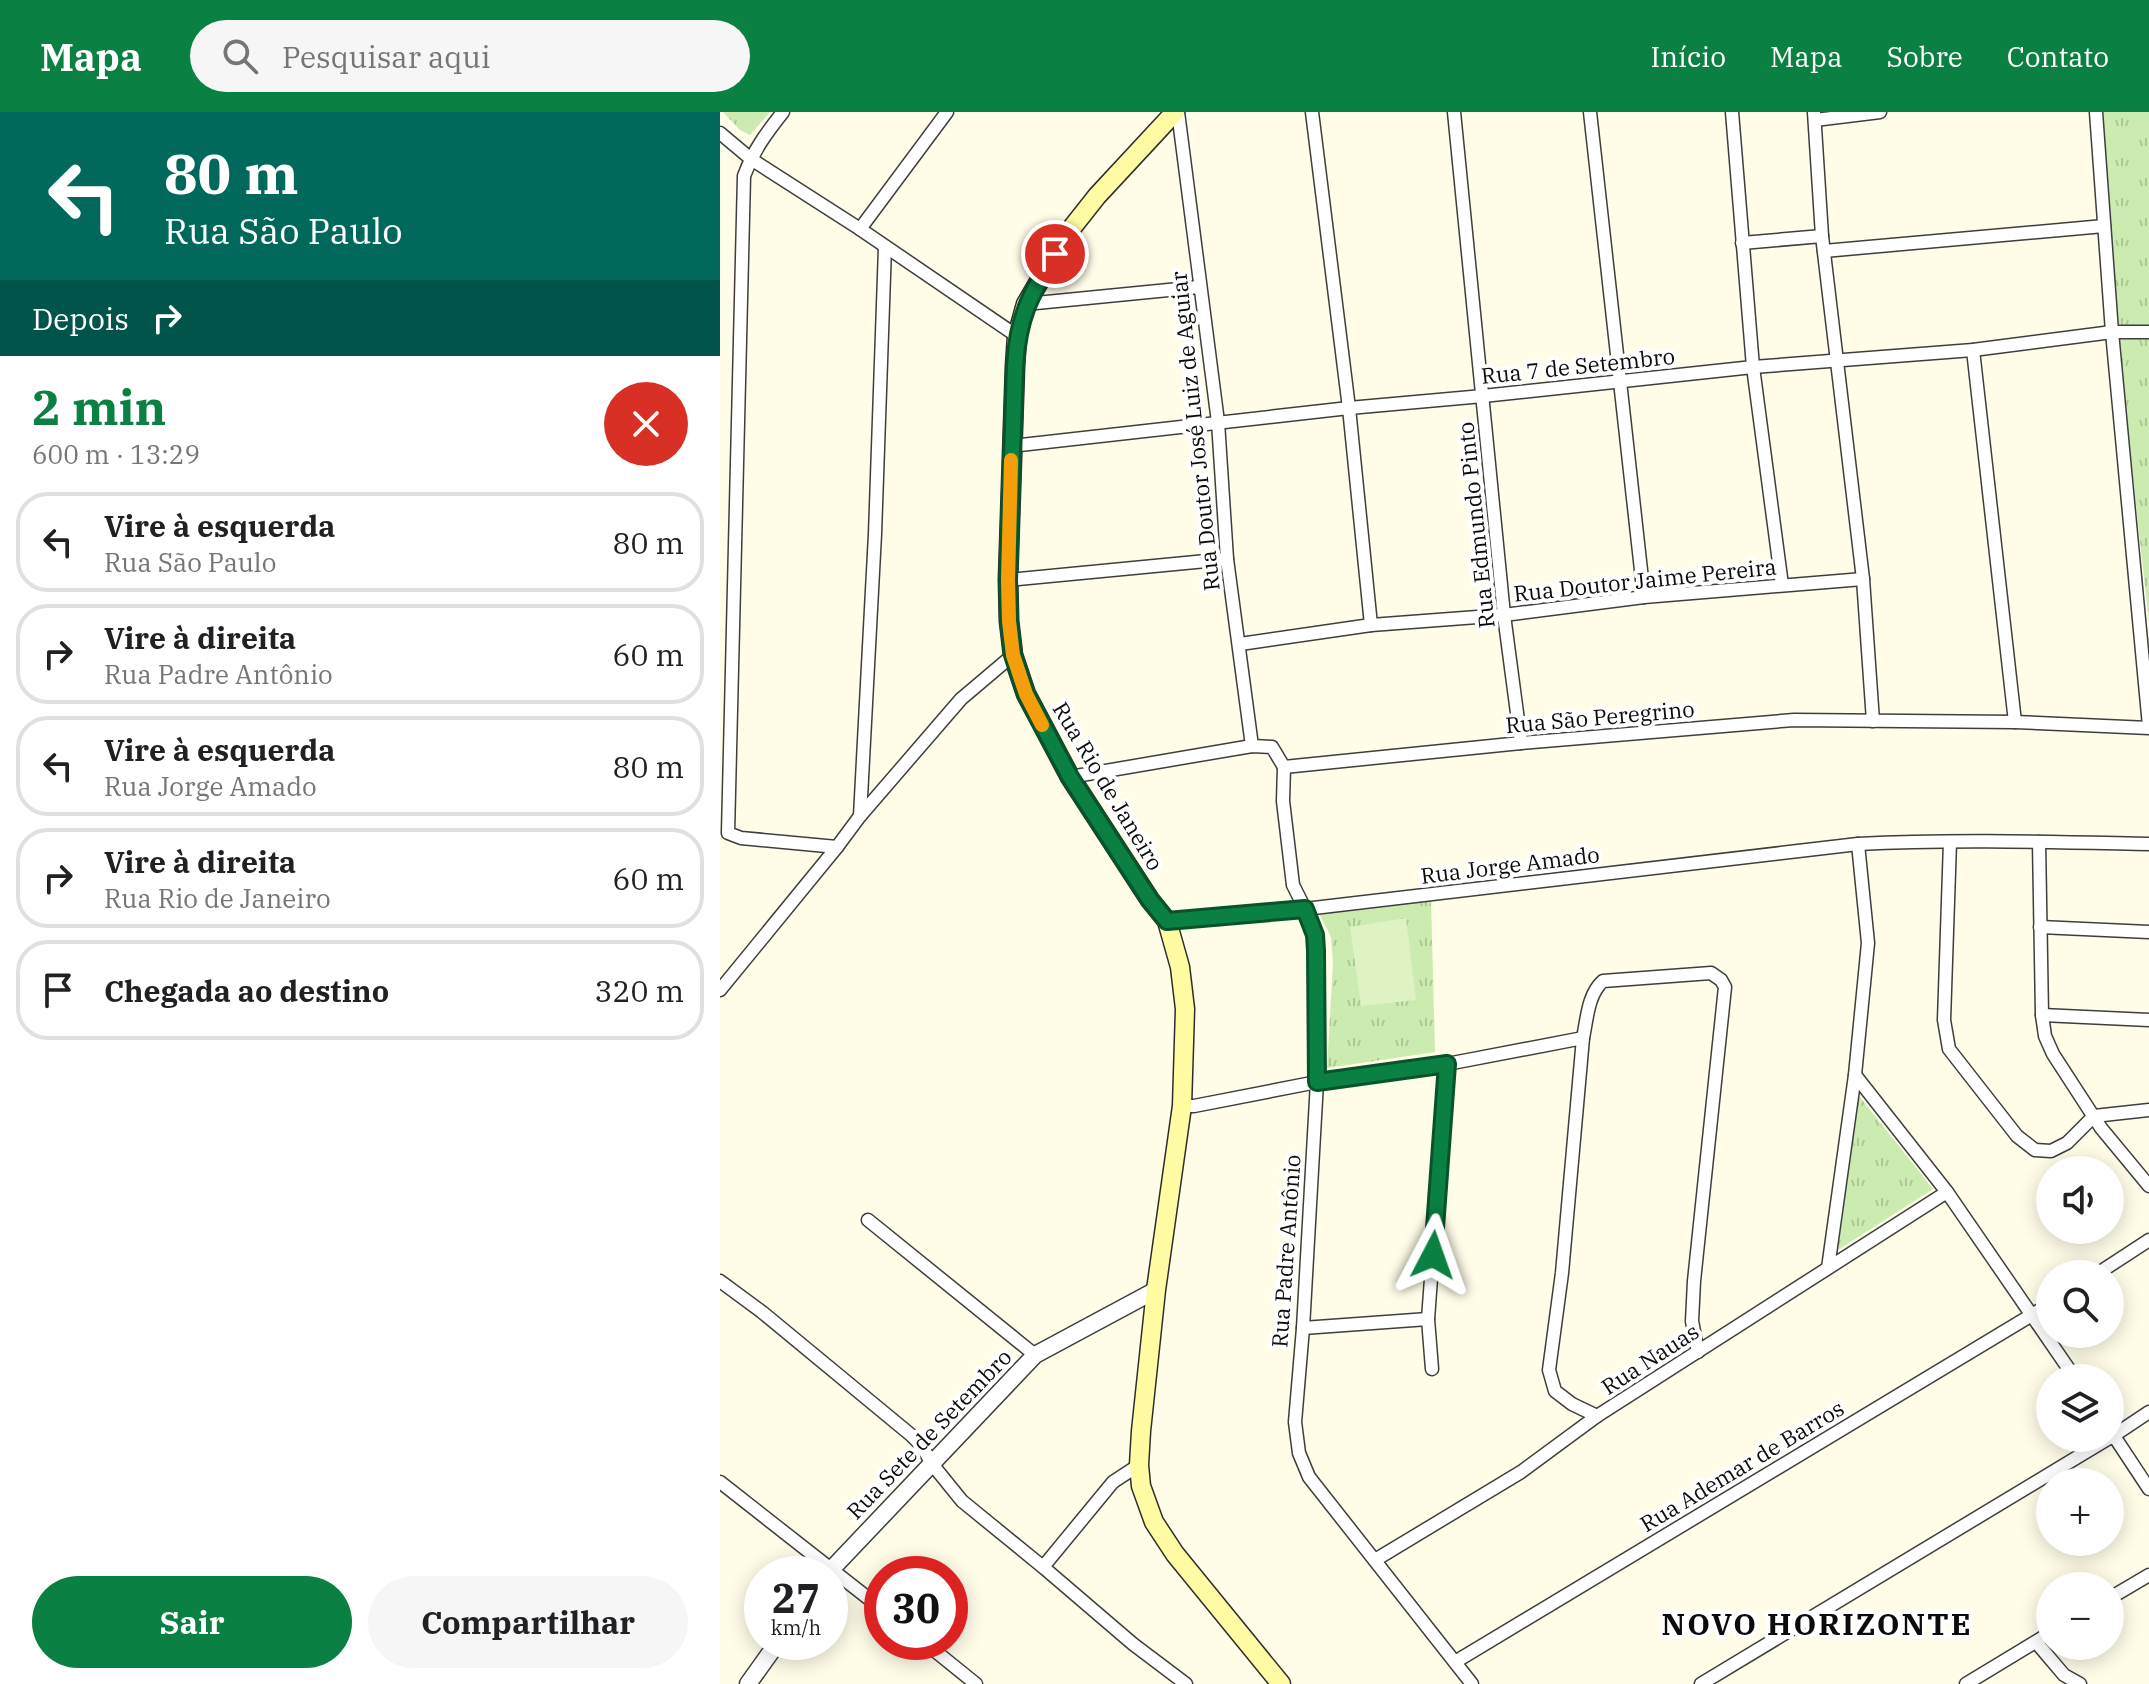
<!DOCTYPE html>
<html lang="pt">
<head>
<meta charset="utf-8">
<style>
	body { margin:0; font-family:"IBM Plex Serif",serif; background:#f6f6f6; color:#202124; height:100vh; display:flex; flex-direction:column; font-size:30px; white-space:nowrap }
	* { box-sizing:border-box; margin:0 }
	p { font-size:26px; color:#757577 }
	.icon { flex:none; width:44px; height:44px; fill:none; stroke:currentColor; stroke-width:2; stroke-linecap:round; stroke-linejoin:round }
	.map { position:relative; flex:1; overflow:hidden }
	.sheet { display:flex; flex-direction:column; background:#fff; width:720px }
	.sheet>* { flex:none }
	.guide { background:#00695c; color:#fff; overflow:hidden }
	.controls { position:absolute; left:1316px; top:1044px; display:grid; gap:16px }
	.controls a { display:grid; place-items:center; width:88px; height:88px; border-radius:50%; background:#fff; box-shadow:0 4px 20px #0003; font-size:40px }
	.speed { position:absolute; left:24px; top:1444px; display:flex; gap:16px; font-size:40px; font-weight:700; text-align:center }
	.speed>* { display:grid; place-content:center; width:104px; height:104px; border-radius:50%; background:#fff; box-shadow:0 4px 20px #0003; line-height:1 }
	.speed small { font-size:20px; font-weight:400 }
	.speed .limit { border:12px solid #d22; background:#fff; color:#111 }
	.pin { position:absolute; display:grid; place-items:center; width:68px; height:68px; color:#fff; margin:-34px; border:4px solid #fff; border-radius:50%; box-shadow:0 2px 8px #0007 }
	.me { position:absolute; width:88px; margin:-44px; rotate:4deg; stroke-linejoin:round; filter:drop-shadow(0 0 6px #0008) }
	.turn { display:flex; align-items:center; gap:28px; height:168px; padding:0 32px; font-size:36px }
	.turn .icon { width:104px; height:104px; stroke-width:2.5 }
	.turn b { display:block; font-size:56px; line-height:68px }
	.then { display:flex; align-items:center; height:76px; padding:0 32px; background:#0003; gap:16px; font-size:30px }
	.round { display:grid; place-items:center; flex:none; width:84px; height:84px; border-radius:42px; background:#f6f6f6 }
	.overview { display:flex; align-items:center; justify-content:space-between; height:136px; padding:0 32px }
	h1 { font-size:48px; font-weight:700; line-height:60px; color:#0b8043 }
	.button { display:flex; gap:16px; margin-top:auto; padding:16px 32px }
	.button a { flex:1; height:92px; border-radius:48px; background:#0b8043; color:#fff; font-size:32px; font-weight:700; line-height:92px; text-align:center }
	.button a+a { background:#f6f6f6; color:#202124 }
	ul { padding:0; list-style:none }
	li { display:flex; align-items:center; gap:24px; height:100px; margin:0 16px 12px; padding:0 16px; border:4px solid #e0e0e0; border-radius:32px }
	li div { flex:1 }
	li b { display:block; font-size:30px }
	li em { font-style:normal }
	header { display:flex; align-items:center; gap:48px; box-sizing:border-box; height:112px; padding:0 40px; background:#0b8043; color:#fff }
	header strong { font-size:38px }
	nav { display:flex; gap:44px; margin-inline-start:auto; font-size:28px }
	.search { width:560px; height:72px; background:#f6f6f6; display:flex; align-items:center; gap:20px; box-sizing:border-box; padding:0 28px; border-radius:44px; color:#757577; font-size:30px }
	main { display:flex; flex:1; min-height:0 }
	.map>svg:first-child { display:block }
	.grass { fill:url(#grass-tufts) }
	.pitch { fill:#def2c3 }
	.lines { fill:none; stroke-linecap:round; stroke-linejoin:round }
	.minor-casing { stroke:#3e3e3e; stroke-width:15 }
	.tertiary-casing { stroke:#3e3e3e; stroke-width:19 }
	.secondary-casing { stroke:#2d2d2d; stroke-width:21 }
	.minor { stroke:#fff; stroke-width:12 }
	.tertiary { stroke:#fff; stroke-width:16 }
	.secondary { stroke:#fffba3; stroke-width:18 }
	.route-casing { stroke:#07532c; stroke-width:20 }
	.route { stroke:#0b8043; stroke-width:14 }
	.slow { stroke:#f59e0b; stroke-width:14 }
	.labels { text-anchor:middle; stroke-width:8; stroke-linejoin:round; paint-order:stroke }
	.street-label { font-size:22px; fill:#0b0b0b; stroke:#fff }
	.district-label { font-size:30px; font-weight:bold; letter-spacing:2px; fill:#0b0b0b; stroke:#fff }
</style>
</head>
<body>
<header>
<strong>Mapa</strong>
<div class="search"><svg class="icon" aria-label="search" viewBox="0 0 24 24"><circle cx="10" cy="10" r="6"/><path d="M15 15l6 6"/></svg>Pesquisar aqui</div>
<nav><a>Início</a><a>Mapa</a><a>Sobre</a><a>Contato</a></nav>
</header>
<main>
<section class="sheet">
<div class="guide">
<div class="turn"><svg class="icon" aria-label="left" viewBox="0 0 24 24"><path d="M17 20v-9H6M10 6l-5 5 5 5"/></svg><div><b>80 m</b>Rua São Paulo</div></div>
<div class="then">Depois<svg class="icon" aria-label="right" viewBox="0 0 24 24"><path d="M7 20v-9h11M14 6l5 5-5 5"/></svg></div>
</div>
<div class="overview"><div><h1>2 min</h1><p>600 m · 13:29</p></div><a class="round" style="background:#d93025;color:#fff"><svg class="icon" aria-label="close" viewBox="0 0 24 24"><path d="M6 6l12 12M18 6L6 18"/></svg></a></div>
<ul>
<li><svg class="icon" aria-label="left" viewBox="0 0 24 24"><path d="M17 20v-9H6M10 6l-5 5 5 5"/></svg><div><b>Vire à esquerda</b><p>Rua São Paulo</p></div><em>80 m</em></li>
<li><svg class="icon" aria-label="right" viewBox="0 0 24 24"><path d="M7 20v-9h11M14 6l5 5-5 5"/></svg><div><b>Vire à direita</b><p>Rua Padre Antônio</p></div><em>60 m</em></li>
<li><svg class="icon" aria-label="left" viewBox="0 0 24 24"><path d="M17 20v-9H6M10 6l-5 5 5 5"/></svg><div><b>Vire à esquerda</b><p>Rua Jorge Amado</p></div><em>80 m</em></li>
<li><svg class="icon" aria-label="right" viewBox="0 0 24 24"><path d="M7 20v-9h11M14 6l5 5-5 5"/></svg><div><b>Vire à direita</b><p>Rua Rio de Janeiro</p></div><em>60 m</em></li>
<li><svg class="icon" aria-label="arrive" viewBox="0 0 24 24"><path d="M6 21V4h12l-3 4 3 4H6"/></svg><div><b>Chegada ao destino</b></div><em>320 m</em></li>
</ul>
<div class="button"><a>Sair</a><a>Compartilhar</a></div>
</section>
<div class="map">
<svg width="1429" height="1572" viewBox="0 0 1429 1572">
	<defs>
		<pattern id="grass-tufts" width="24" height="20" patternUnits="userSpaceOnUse" patternTransform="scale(2)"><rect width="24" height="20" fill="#cbebb0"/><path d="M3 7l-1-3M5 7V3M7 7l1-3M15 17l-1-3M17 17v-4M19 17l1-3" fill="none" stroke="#adc896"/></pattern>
	</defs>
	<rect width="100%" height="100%" fill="#fffce8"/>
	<g class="grass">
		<path d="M 3,0 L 50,0 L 30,23 L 20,18 Z"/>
		<path d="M 1383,0 L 1429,0 L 1429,511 L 1402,265 Z"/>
		<path d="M 711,788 L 715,940 L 607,956 L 613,852 L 611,825 L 598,799 Z"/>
		<path d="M 1139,984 L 1213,1077 L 1118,1138 Z"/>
	</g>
	<path class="pitch" d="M 686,806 L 696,888 L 641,894 L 630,815 Z"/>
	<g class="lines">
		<defs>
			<g id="minor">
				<path d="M 63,0 C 47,20 33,39 24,64 L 8,721 L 21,726 L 117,735"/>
				<path d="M 458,0 L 498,310 L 507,447 L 532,634"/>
				<path d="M 592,0 L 629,296 L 651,513"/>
				<path d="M 734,0 L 784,503 L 801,631"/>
				<path d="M 870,0 L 924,485"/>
				<path d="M 1012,0 L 1033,255 L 1062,473"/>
				<path d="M 1094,0 L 1102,124 L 1143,467 L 1153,609"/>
				<path d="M 1376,0 L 1392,220 L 1429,614"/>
				<path d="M 1095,8 L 1160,0"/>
				<path d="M 0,21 L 31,47 L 140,117 L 297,224"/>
				<path d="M 140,117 L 227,0"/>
				<path d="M 1022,131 L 1102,124"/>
				<path d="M 1104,139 L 1384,114"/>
				<path d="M 306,192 L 479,175"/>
				<path d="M 1253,238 L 1295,610"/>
				<path d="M 292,334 L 629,296 L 763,284 L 1033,255 L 1253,238 L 1392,220 L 1429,220"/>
				<path d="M 288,468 L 507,447"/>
				<path d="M 520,532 L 651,513 L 784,503 L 924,485 L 1143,467"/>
				<path d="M 564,655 L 563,689 L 573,773 L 585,797 L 595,823 L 597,856 L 597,970 L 583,1216 L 575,1310 L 579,1341 L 589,1365 L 752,1572"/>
				<path d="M 350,665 L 532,634 L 552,635 L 564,655 L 801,631 L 1074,608 L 1295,610 L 1429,616"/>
				<path d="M 140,704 L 155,422 L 165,135"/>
				<path d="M 1230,730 L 1224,908 L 1229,937 L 1297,1024 L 1315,1038 L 1331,1039 L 1347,1031 L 1374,1004 L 1429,998"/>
				<path d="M 1319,730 L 1322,903 L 1325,924 L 1333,942 L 1381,1016 L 1429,1074"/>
				<path d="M 447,809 L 585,797 L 1138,732 C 1234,727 1332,730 1429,732"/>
				<path d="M 1320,815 L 1429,820"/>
				<path d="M 0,878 L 117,735 L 140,704 L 241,587 L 293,543"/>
				<path d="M 1322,903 L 1429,908"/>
				<path d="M 1135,963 L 1227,1080 L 1355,1266"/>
				<path d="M 462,994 L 474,994 L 597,970 L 727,952 L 863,926"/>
				<path d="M 148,1108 L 315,1243"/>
				<path d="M 1108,1156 L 1135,963 L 1148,831 L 1138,732"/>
				<path d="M 1377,1162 L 1429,1128"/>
				<path d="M 0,1169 L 42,1200 L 191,1323 L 202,1334 L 212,1352 L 242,1389 L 323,1455 L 413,1532 L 466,1572"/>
				<path d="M 583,1216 L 708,1207"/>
				<path d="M 712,1257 L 708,1207 L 727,952"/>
				<path d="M 877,1304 L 852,1292 L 835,1279 L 829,1258 L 842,1161 L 863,926 C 867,907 868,882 883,869 L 991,861 L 1001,868 L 1005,875 L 974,1169 L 972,1209 L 978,1240"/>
				<path d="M 1390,1318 L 1429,1377"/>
				<path d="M 1390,1326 L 1429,1300"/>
				<path d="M 0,1370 L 162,1497"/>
				<path d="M 655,1448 L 801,1360 L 877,1304 L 1227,1080"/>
				<path d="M 323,1455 L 393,1370 L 419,1353"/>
				<path d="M 1390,1486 L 1429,1463"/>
				<path d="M 204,1530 L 256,1572"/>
				<path d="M 1316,1530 L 1344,1563 L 1360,1572"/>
				<path d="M 735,1550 L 1330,1192"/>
				<path d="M 981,1572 L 1389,1326"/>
				<path d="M 1246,1572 L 1330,1521"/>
			</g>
			<g id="tertiary">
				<path d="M 107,1462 L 315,1243 L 436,1178"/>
				<path d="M 28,1572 L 58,1530"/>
			</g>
			<path id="secondary" d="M 455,0 L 377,84 L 347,122 L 306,192 L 297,224 L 295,254 L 288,468 L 289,509 L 293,543 L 306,582 L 350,665 L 430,788 L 447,809 L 460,855 L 465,897 L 462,994 L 436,1178 L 421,1319 L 419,1353 L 421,1374 L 434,1410 L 455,1442 L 561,1572"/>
		</defs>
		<use href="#minor" class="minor-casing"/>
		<use href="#tertiary" class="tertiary-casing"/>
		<use href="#secondary" class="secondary-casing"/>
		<use href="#minor" class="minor"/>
		<use href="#tertiary" class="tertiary"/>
		<use href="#secondary" class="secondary"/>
	</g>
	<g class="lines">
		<defs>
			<path id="route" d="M 335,142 C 310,183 298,205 295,254 L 288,468 L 289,509 L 293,543 L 306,582 L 350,665 L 430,788 L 447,809 L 585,797 L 595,823 L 596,839 L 597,970 L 727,952 L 713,1143"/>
		</defs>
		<use href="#route" class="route-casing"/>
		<use href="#route" class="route"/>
		<path class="slow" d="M 291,348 L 288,468 L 289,509 L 293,543 L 306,582 L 322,613"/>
	</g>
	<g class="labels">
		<g class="street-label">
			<text transform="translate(858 254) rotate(-6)" y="8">Rua 7 de Setembro</text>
			<text transform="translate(475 319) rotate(-96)" y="8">Rua Doutor José Luiz de Aguiar</text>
			<text transform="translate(756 413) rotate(-96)" y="8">Rua Edmundo Pinto</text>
			<text transform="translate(925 468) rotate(-6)" y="8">Rua Doutor Jaime Pereira</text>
			<text transform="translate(880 605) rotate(-5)" y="8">Rua São Peregrino</text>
			<text transform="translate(388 674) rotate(59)" y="8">Rua Rio de Janeiro</text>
			<text transform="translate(790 753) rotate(-7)" y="8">Rua Jorge Amado</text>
			<text transform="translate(566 1139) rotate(-86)" y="8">Rua Padre Antônio</text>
			<text transform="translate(930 1247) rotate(-33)" y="8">Rua Nauas</text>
			<text transform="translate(209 1322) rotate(-46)" y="8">Rua Sete de Setembro</text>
			<text transform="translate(1022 1354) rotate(-31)" y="8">Rua Ademar de Barros</text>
		</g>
		<g class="district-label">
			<text x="1097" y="1523">NOVO HORIZONTE</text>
		</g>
	</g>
</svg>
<div class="controls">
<a><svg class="icon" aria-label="sound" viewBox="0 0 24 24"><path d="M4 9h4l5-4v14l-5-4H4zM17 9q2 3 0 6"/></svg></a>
<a><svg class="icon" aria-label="search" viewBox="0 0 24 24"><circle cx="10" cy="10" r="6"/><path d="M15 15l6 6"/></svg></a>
<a><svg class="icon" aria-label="layers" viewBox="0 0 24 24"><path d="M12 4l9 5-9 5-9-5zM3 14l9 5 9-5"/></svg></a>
<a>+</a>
<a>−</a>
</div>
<div class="speed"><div>27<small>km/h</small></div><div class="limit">30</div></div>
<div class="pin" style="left:335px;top:142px;background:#d93025"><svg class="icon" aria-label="arrive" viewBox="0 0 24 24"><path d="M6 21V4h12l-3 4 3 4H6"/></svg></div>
<svg class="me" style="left:713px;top:1143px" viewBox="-20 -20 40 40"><path d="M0-17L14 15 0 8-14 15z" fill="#0b8043" stroke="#fff" stroke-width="4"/></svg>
</div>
</main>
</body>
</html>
